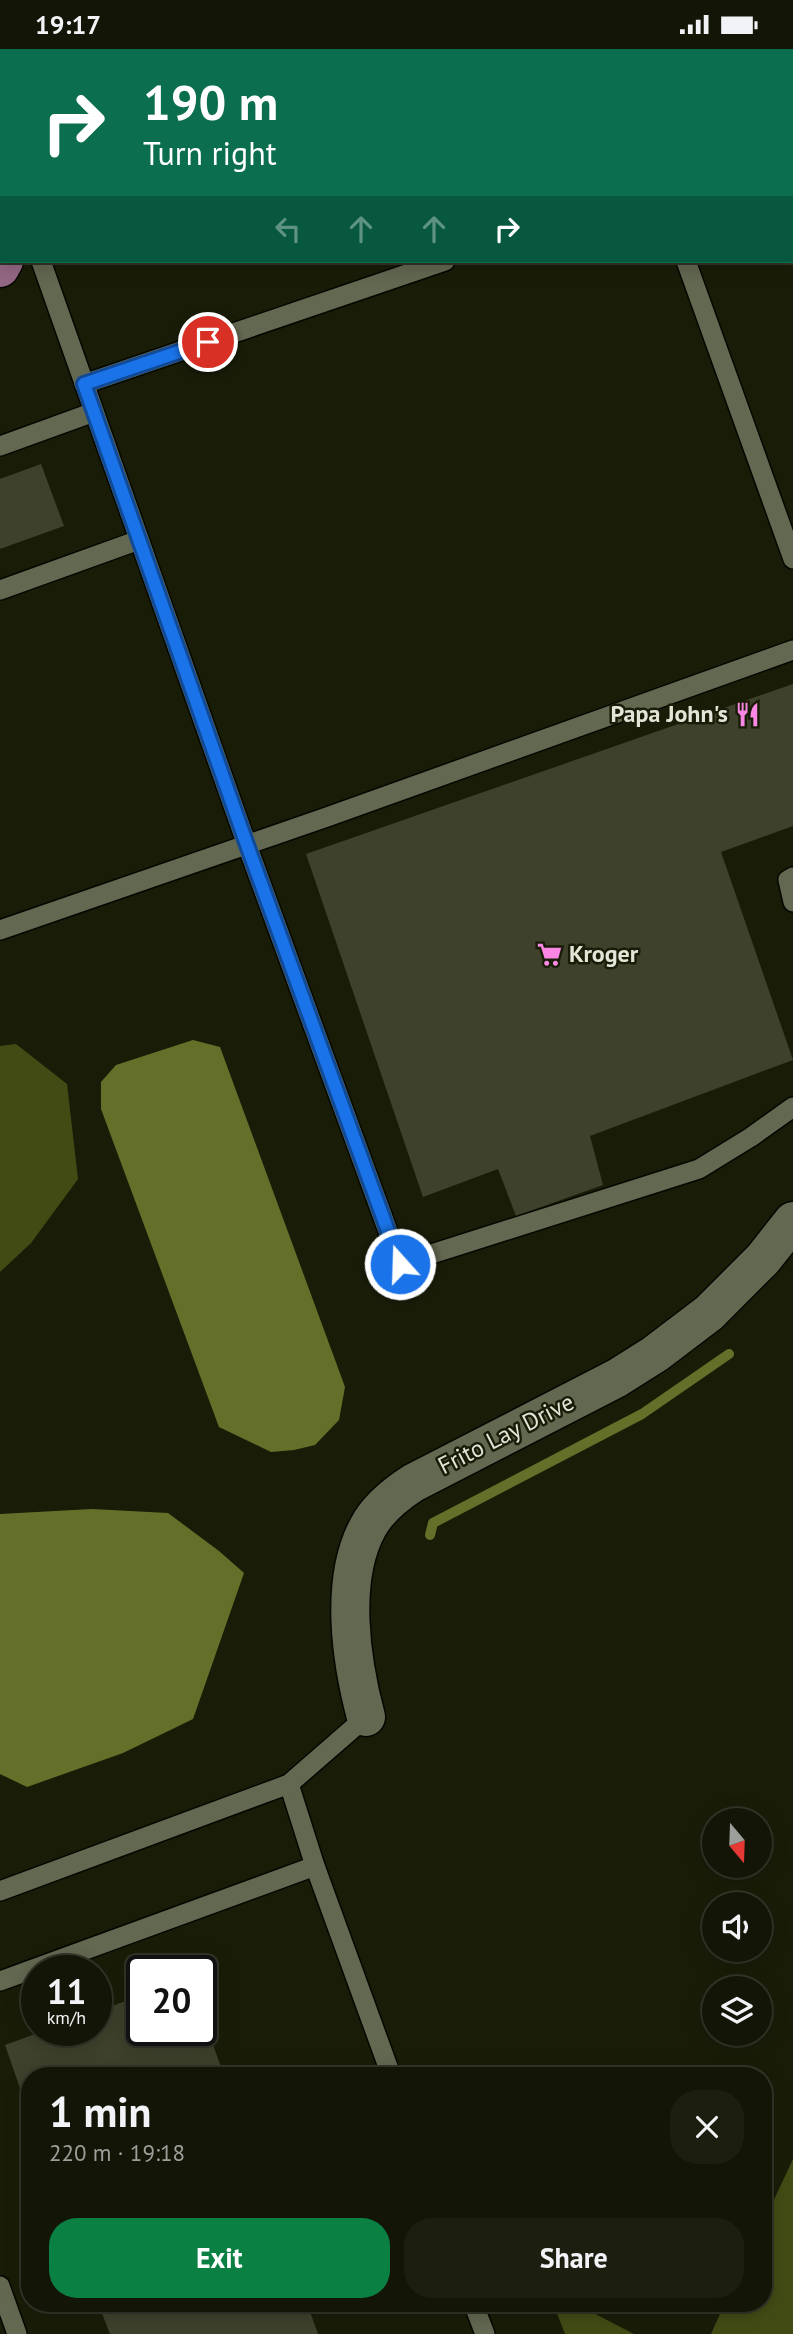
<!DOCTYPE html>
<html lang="en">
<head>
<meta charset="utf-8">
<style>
	body { margin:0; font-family:"PT Sans",sans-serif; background:#1c1f10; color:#f1f3f6; height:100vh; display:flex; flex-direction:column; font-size:26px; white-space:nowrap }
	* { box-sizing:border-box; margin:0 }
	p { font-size:23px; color:#9d9f9b }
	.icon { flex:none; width:38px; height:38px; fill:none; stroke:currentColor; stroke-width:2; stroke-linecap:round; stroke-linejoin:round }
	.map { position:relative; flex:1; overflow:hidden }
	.drawer { position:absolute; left:21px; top:2018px; width:751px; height:245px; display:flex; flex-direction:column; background:#131606; border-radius:28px; box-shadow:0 4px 18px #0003,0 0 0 2px #323528 }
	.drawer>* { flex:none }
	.banner { position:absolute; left:0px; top:0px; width:794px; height:214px; box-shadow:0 4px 18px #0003,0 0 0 2px #323528; background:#0b6e4f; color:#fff; overflow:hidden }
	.needle { width:46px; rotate:161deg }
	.buttons { position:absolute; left:702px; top:1759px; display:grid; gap:14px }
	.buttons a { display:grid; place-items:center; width:70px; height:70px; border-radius:50%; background:#131606; box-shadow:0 4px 18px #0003,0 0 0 2px #323528; font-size:35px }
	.speed { position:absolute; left:21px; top:1906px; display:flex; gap:14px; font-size:35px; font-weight:700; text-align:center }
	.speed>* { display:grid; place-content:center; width:91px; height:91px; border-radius:50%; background:#131606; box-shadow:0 4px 18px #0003,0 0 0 2px #323528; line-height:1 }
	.speed small { font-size:18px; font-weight:400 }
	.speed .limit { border:4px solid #111; border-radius:10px; background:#fff; color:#111 }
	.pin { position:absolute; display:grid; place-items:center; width:60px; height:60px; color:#fff; margin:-30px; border:4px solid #fff; border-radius:50%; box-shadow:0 2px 7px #0007 }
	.me { position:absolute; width:77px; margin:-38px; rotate:340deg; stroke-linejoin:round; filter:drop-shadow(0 0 5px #0008) }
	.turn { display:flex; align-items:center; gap:24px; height:147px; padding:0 28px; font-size:32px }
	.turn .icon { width:91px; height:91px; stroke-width:2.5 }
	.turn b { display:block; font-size:49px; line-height:60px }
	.lanes { display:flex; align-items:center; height:66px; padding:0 28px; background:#0003; justify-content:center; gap:35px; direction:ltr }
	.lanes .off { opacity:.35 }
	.round { display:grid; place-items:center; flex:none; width:74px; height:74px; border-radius:28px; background:#1c1f10 }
	.headline { display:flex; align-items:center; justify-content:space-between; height:119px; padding:0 28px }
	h1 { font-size:42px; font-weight:700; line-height:52px }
	.primary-button { display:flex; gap:14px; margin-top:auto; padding:14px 28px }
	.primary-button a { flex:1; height:80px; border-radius:28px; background:#0b8043; color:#fff; font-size:28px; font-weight:700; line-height:80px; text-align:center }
	.primary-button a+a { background:#1c1f10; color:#f1f3f6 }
	.status { display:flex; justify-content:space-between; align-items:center; height:49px; padding:0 35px; background:#131606; direction:ltr }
	.status svg { height:19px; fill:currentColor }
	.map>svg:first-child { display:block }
	.forest { fill:#434b15 }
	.water { fill:#647029 }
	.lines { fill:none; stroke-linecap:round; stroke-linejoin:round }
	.stream { stroke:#647029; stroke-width:10 }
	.building { fill:#3e422c }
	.service-casing { stroke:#050700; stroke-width:22 }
	.minor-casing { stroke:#050700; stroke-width:41 }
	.primary-casing { stroke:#050700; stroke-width:41 }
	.service { stroke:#636851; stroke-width:19 }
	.minor { stroke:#636851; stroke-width:38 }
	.primary { stroke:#946884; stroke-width:38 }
	.route-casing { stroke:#114b97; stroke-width:18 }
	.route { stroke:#1a73e8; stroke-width:12 }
	.labels { text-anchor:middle; stroke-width:5; stroke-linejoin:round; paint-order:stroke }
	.poi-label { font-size:24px; font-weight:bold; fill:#e2e6d8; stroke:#191d08; text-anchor:end }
	.street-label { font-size:24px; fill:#e2e6d8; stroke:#191d08 }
</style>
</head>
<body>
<div class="status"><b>19:17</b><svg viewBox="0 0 49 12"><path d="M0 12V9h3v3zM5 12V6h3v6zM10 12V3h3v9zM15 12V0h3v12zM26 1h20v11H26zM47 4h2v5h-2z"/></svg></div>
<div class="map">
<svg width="793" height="2285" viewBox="0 0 793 2285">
	<rect width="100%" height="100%" fill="#191d08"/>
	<g class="forest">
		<path d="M 16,995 L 67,1035 L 78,1130 L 31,1194 L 0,1223 L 0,997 Z"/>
		<path d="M 793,2110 L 793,2285 L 711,2285 L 725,2254 L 763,2254 L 763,2174 Z"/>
		<path d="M 553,2254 L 574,2254 L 634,2285 L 565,2285 Z"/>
	</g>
	<g class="water">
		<path d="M 193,991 L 220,998 L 345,1338 L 339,1371 L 315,1396 L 294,1401 L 271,1403 L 219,1378 L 101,1060 L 101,1033 L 116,1016 Z"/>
		<path d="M 92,1460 L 168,1464 L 219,1502 L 244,1524 L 193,1670 L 123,1704 L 27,1738 L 0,1725 L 0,1465 Z"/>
	</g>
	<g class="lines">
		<path class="stream" d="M 430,1486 L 433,1474 L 642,1365 L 729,1305"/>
	</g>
	<g class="building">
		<path d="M 41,415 L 64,477 L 0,500 L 0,430 Z"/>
		<path d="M 793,635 L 793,777 L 721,803 L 793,1011 L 590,1087 L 603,1136 L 516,1167 L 498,1120 L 423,1148 L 306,805 Z"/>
		<path d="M 142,1946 L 142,1981 L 201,1981 L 202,1966 L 224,2026 L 30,2026 L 29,2065 L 5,1996 L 46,1981 L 96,1981 L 96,1963 Z"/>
		<path d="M 98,2254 L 307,2254 L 318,2285 L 110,2285 Z"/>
	</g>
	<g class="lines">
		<defs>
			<g id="service">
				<path d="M 11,2 L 16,0"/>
				<path d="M 694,2 L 695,0"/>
				<path d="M 41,212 L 247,796 L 400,1215 L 699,1120 L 751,1088 L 793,1058"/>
				<path d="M 686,212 L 793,510"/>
				<path d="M 84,335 L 445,212"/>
				<path d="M 0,397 L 94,363"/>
				<path d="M 0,541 L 139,491"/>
				<path d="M 793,828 L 788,831 L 793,853"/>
				<path d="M 0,881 L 327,768 L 793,601"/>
				<path d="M 289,1735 L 315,1817 L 391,2026"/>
				<path d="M 0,1842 L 289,1735 L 366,1668"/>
				<path d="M 0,1932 L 315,1817"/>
				<path d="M 0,2237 L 17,2285"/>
				<path d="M 473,2254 L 485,2285"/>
			</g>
			<path id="minor" d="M 366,1668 C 351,1612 339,1531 368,1478 C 378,1459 396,1445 413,1434 L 617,1329 L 655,1305 L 709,1264 L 763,1210 L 793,1172"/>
			<g id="primary">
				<path d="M 558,2 L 563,0"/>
				<path d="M 0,219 L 4,212"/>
			</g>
		</defs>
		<use href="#service" class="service-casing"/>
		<use href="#minor" class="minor-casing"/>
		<use href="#primary" class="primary-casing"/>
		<use href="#service" class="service"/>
		<use href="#minor" class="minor"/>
		<use href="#primary" class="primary"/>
	</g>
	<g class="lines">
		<defs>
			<path id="route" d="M 208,293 L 84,335 L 247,796 L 400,1215"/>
		</defs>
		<use href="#route" class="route-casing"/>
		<use href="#route" class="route"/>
	</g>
	<defs>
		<symbol id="restaurant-bare" viewBox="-9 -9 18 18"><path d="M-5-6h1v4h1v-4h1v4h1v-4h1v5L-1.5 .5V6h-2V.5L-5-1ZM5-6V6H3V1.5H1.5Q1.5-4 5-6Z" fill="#fb86e4" stroke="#191d08" stroke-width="2.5" paint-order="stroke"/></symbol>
		<symbol id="supermarket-bare" viewBox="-9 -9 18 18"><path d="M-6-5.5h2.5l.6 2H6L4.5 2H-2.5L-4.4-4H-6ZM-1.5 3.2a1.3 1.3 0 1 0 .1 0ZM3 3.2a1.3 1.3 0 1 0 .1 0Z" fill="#fb86e4" stroke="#191d08" stroke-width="2.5" paint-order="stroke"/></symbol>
	</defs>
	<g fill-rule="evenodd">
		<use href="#restaurant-bare" x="730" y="648" width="35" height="35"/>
		<use href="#supermarket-bare" x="532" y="888" width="35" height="35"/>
	</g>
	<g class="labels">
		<g class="poi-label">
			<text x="728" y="673">Papa John's</text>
			<text x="569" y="913" text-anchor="start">Kroger</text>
		</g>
		<g class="street-label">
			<text transform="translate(506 1385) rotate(-27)" y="8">Frito Lay Drive</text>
		</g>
	</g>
</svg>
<div class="buttons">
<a><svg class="needle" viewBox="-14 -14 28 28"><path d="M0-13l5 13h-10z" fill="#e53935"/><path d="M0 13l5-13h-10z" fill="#9d9f9b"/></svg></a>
<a><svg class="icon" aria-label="sound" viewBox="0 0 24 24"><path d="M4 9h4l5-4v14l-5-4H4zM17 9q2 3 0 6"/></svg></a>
<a><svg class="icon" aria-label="layers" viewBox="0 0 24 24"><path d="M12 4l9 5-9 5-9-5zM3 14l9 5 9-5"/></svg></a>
</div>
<div class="speed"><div>11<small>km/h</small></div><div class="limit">20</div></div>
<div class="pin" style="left:208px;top:293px;background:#d93025"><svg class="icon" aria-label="arrive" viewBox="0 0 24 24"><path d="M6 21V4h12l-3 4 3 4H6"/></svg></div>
<svg class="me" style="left:400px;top:1215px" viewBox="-20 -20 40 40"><circle r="17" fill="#1a73e8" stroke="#fff" stroke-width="3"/><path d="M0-11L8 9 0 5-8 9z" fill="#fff"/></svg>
<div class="banner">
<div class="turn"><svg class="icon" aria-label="right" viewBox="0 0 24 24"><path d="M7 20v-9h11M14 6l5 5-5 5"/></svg><div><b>190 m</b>Turn right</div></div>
<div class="lanes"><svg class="icon off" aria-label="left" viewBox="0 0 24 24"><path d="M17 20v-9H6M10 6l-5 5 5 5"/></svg><svg class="icon off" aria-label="ahead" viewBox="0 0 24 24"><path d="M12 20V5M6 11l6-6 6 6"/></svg><svg class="icon off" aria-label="ahead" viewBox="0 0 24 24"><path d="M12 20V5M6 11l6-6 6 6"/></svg><svg class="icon" aria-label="right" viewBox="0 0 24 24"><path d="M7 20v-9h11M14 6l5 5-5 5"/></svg></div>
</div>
<section class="drawer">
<div class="headline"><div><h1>1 min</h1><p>220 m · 19:18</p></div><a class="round"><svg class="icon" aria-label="close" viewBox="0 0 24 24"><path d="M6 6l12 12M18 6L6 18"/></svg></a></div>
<div class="primary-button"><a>Exit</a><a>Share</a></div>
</section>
</div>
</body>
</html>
